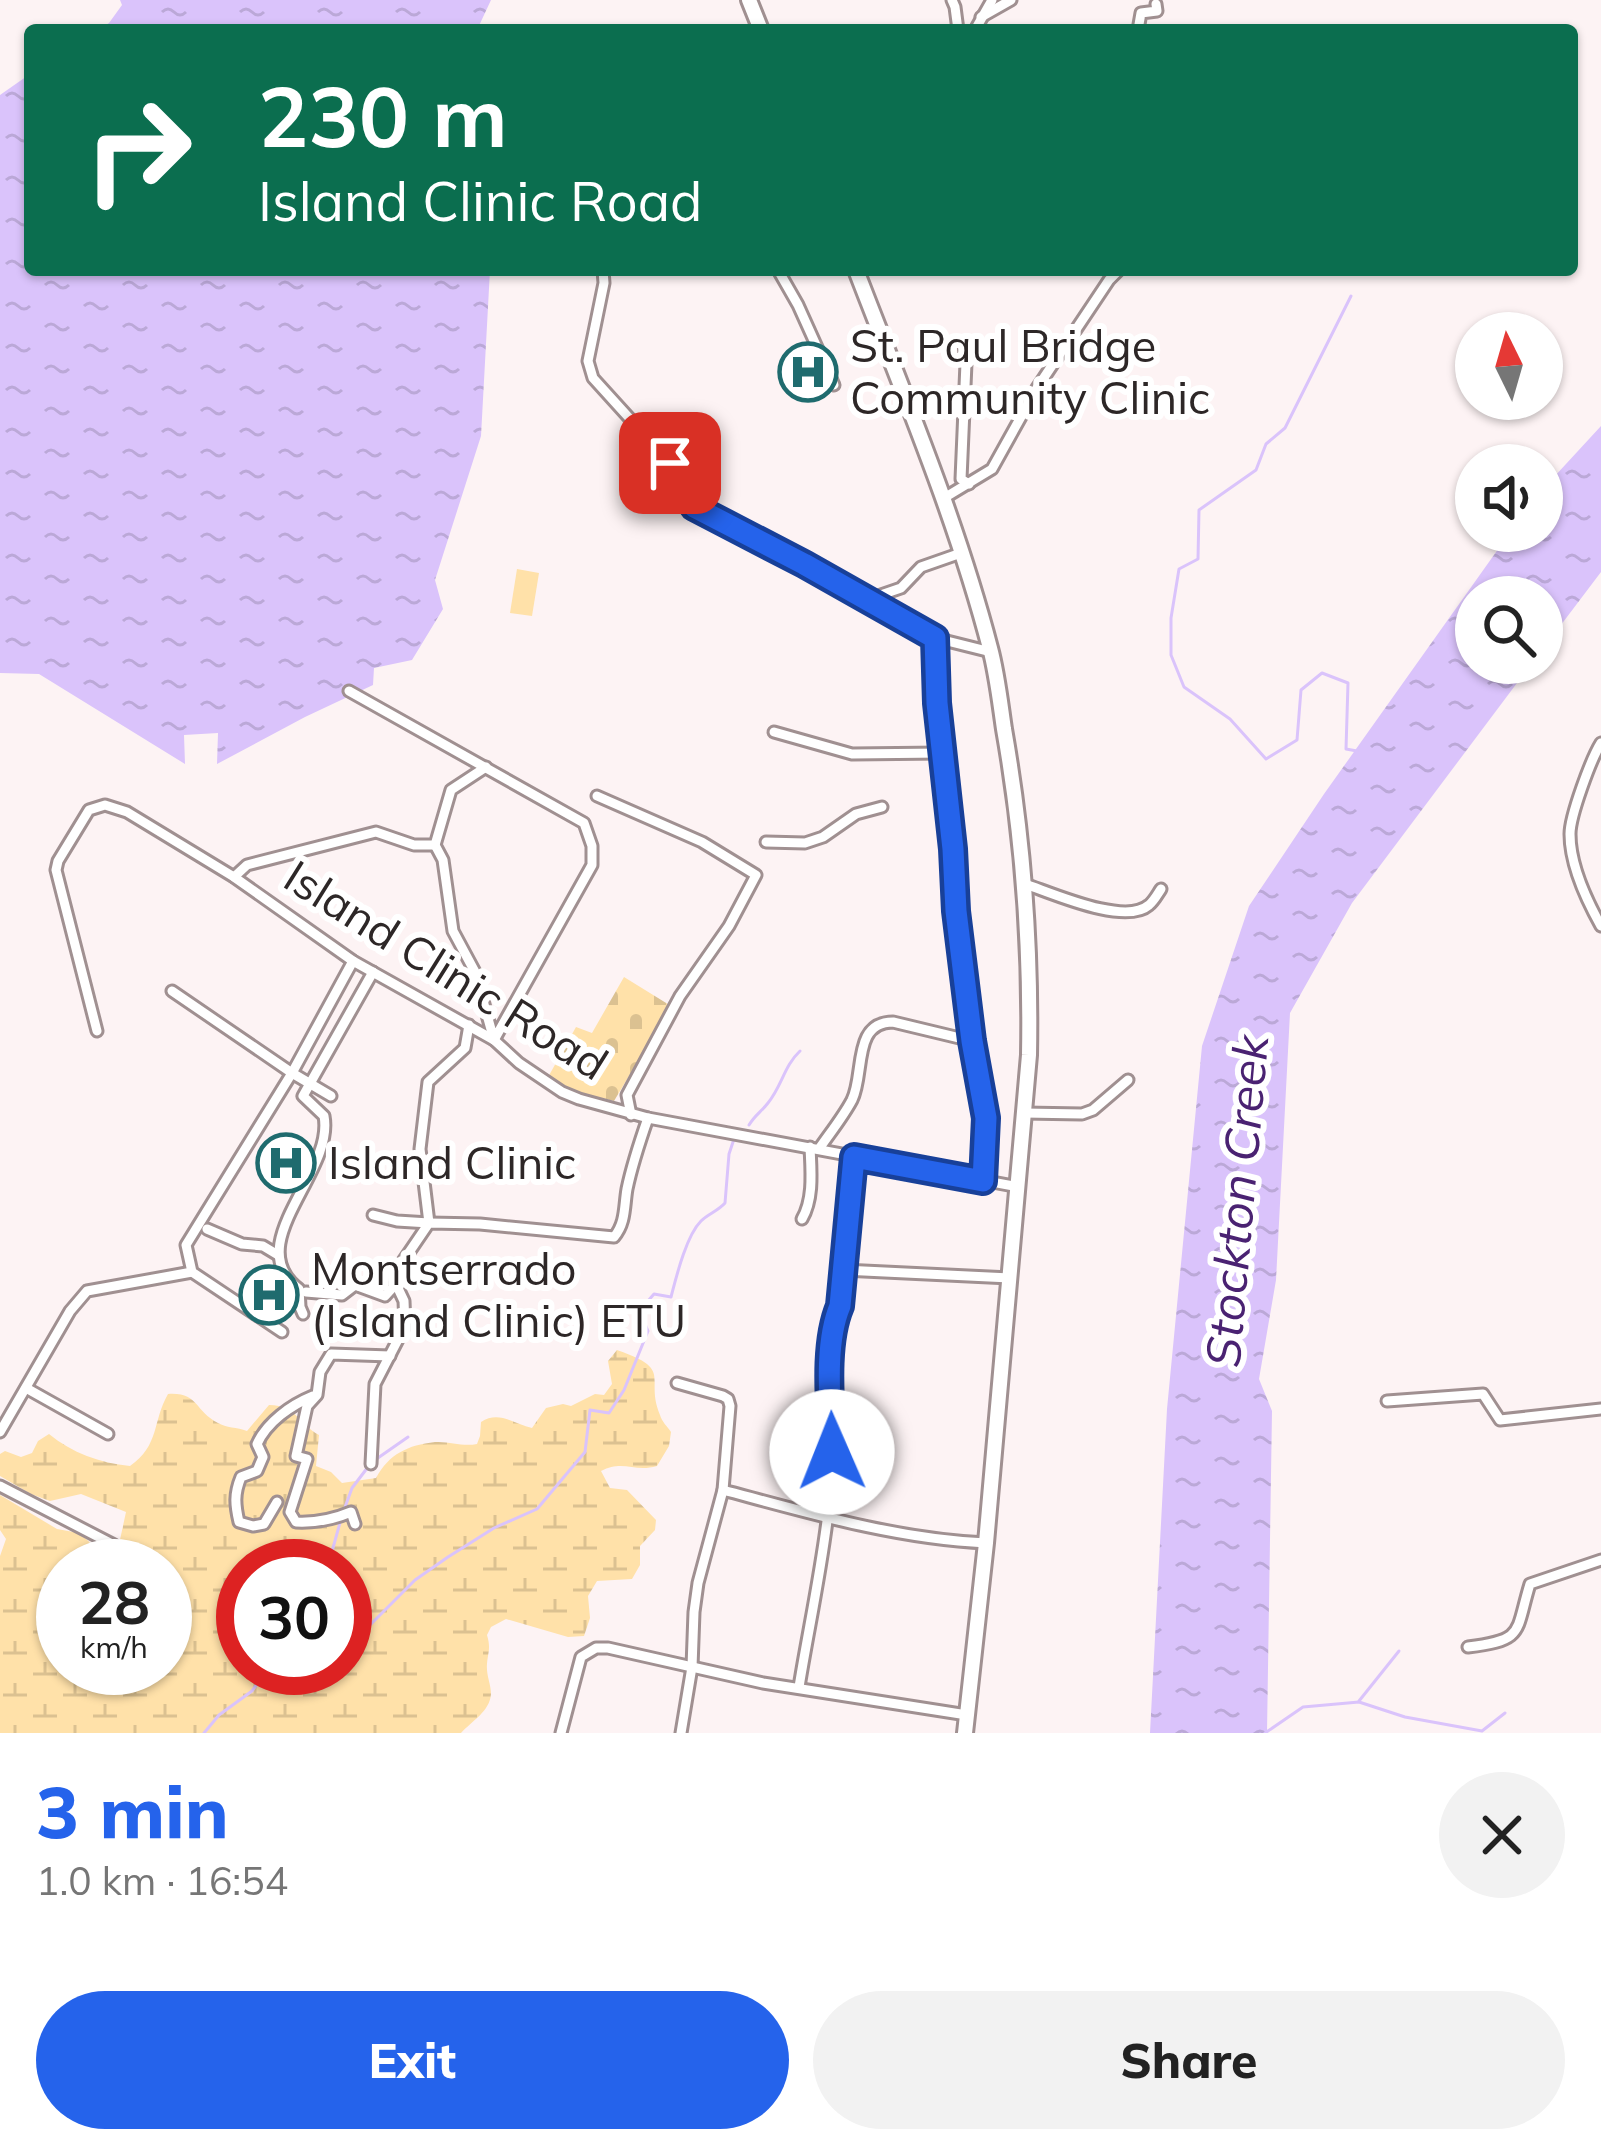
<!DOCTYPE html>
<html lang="en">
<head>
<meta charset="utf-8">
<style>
	body { margin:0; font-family:Mulish,sans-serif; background:#f2f2f2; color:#222; height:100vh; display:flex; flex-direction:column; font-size:45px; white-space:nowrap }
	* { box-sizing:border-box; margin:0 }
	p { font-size:39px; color:#767676 }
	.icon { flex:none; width:66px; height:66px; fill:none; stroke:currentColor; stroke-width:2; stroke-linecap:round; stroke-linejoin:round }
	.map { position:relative; height:1733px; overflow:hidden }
	.details { display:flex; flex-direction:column; background:#fff; flex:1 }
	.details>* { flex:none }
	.guide { position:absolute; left:24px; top:24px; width:1554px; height:252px; border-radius:12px; box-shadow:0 3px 9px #0004; background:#0b6e4f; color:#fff; overflow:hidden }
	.needle { width:78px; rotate:355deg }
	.tools { position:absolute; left:1455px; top:312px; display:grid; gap:24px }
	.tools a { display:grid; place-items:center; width:108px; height:108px; border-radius:50%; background:#fff; box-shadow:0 3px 9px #0004; font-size:60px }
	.speed { position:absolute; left:36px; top:1539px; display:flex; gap:24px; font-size:60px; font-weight:700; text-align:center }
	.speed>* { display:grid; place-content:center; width:156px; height:156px; border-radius:50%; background:#fff; box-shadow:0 3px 9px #0004; line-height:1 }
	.speed small { font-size:30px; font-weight:400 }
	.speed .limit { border:18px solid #d22; background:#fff; color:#111 }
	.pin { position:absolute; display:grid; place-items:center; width:102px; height:102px; color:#fff; margin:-51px; border-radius:24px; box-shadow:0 6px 18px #0006 }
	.me { position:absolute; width:132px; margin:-66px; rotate:359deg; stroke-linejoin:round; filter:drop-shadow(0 0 9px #0008) }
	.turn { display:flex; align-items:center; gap:42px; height:252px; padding:0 36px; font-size:54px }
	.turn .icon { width:156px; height:156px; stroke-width:2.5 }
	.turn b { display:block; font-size:84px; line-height:102px }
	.round { display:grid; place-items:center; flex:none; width:126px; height:126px; border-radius:63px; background:#f2f2f2 }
	.summary { display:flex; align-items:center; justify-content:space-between; height:204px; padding:0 36px }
	h1 { font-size:72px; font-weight:800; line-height:90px; color:#2563eb }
	.primary-button { display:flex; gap:24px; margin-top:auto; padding:24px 36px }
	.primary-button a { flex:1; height:138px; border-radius:72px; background:#2563eb; color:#fff; font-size:48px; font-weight:800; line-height:138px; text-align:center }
	.primary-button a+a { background:#f2f2f2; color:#222 }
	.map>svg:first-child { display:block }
	.grass { fill:#ffe1a9 }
	.wetland { fill:url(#wetland-marsh); fill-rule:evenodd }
	.cemetery { fill:url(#cemetery-stones) }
	.water { fill:url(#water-ripples) }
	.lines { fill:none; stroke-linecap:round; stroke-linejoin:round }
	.stream { stroke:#dac3fb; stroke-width:3 }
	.minor-casing { stroke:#a09091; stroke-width:15 }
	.highway-casing { stroke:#a09091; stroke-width:20 }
	.minor { stroke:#fff; stroke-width:9 }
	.highway { stroke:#fff; stroke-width:14 }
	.route-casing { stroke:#184099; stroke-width:30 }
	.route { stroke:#2563eb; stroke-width:21 }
	.labels { text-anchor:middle; stroke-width:12; stroke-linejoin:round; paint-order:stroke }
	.poi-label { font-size:45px; fill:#2d2727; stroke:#fff; text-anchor:start }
	.street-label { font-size:45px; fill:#2d2727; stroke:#fff }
	.water-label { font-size:48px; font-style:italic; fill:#4a2272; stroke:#fff }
</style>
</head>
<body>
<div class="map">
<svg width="1601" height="1733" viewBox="0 0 1601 1733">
	<defs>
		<pattern id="wetland-marsh" width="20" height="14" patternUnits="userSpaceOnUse" patternTransform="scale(3)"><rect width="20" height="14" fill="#ffe1a9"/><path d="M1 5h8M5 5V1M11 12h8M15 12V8" fill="none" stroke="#dbc191"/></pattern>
		<pattern id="cemetery-stones" width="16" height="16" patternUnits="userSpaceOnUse" patternTransform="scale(3)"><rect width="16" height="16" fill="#ffe1a9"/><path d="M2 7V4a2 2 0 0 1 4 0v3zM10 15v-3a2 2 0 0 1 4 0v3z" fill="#dbc191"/></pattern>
		<pattern id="water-ripples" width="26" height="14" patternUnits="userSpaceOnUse" patternTransform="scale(3)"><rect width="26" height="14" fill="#dac3fb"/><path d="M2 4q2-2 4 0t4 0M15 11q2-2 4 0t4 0" fill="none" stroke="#bba8d7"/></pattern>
	</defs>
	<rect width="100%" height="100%" fill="#fdf3f4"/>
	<path class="grass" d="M 517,569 L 539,573 L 532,616 L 510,613 Z"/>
	<path class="wetland" d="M 617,1350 C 675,1370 644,1377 660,1415 C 662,1422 667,1426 671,1432 L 669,1446 L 657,1466 C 634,1473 624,1459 601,1471 L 610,1488 L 627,1490 L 656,1520 L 655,1530 L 640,1546 L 640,1565 L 632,1579 L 597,1581 L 588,1596 L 590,1618 L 584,1636 L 568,1637 L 506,1619 L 491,1627 L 487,1635 C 491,1648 488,1652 487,1664 C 486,1675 491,1684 491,1694 C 490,1711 472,1721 461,1733 L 0,1733 L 0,1556 L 6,1539 L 0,1530 L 0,1495 L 57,1529 L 79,1533 L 93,1545 L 118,1549 L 126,1512 L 81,1494 L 50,1501 L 31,1494 L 0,1476 L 0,1454 L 5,1451 L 21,1457 L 32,1453 L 38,1441 L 49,1434 C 72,1453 100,1463 130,1466 C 160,1445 152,1422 168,1394 C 199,1392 194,1411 218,1423 C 226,1428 237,1427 247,1431 L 269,1405 C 298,1406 297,1423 319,1435 L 316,1466 L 331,1472 L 342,1483 L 376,1478 C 389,1454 408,1445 435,1442 C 450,1441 462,1447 477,1444 L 480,1436 L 481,1422 C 499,1410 514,1424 532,1428 L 546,1408 L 563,1404 L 571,1406 L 595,1394 L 604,1395 L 612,1384 L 608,1361 ZM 63,1566 L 165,1566 L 165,1668 L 63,1668 ZM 243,1566 L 345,1566 L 345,1668 L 243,1668 Z"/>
	<path class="cemetery" d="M 624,977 L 671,1006 L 614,1101 L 563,1089 L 547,1079 L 576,1027 L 592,1033 Z"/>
	<g class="water">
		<path d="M 120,0 L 491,0 L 477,30 L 98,30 L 109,23 L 122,5 Z"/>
		<path d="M 30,74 L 30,270 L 490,270 L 481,436 L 435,580 L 443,609 L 412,660 L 374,668 L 373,685 L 305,717 L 217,764 L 218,733 L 184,735 L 185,764 L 39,674 L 0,673 L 0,95 Z"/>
		<path d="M 1601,426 L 1601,572 L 1542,650 L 1542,597 L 1476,597 L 1476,663 L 1532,663 L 1352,903 L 1290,1013 L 1276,1280 L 1259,1379 L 1272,1411 L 1267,1733 L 1150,1733 L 1167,1409 L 1202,1046 L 1249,906 L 1324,794 L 1511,531 L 1542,531 L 1542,490 Z"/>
	</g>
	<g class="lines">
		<g class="stream">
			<path d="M 1351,296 L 1285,428 L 1266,444 L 1256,470 L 1199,510 L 1198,559 L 1179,569 L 1171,618 L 1171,655 L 1184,687 L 1230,719 L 1266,759 L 1297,740 L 1301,690 L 1322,673 L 1348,683 L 1346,749 L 1357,751"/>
			<path d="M 749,1125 C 755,1115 761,1112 768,1103 C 782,1086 784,1066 800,1051"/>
			<path d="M 375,1460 L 408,1437"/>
			<path d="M 344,1510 L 352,1488 L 368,1467"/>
			<path d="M 328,1566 L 341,1519"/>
			<path d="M 345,1633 L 369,1626 L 415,1580 L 448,1557 L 494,1528 L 537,1509 L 585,1452 L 590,1410 L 609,1413 L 624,1390 L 648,1331 L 645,1324 L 635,1316 L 654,1294 L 671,1297 C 676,1278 686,1236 701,1221 C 708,1214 718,1211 725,1203 L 729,1154 L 734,1139"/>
			<path d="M 1359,1701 L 1399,1651"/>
			<path d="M 204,1733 L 219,1715 L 252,1691 L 269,1668"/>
			<path d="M 1265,1733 L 1303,1707 L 1359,1702 L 1405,1717 L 1482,1731 L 1505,1713"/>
		</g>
		<defs>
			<g id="minor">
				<path d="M 952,0 L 955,7 L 958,30"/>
				<path d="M 981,17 L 1011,0"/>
				<path d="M 975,30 L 992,0"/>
				<path d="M 1138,30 L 1141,13 L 1157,11 L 1156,4"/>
				<path d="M 603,270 L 604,283 L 588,361 L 593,378 L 670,463 L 694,507 L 804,564 L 935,638 L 991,652"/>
				<path d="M 778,270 L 798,305 L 834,385"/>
				<path d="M 964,344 L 966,363 L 961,479 L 969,484"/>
				<path d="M 944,498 L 992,469 L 1037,388 L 1109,280 L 1119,270"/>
				<path d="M 866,600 L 901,588 L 921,567 L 961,553"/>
				<path d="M 935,638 L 937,703 L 953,849 L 956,911 L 972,1041 L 986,1118 L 983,1181"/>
				<path d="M 349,691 L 584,823 L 592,846 L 592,865 L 494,1040 L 475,972 L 453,931 L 443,860 L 435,845"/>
				<path d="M 774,732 L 852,754 L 942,753"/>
				<path d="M 1601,743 C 1591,759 1570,816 1570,834 C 1570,864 1587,901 1601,926"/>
				<path d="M 597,796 L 702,842 L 756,875 L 729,926 L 680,996 L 627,1095 L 631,1115"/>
				<path d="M 766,842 L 805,843 L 823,837 L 856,814 L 882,807"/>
				<path d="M 234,877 L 247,865 L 376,832 L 414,845 L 435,845 L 451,790 L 486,767"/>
				<path d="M 1025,884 C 1052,893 1125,926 1149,905 C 1154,901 1157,895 1161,889"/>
				<path d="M 172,991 L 292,1073 L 331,1096"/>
				<path d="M 97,1031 L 56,870 L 58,861 L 89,810 L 105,805 L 127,812 L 234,877 L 353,961 L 494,1040 L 519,1063 L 562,1092 L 579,1099 L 648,1118 L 1019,1187"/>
				<path d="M 1024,1113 L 1082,1114 L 1093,1110 L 1128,1080"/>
				<path d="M 819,1149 C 830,1133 843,1117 852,1100 C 865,1074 852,1022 893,1022 L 972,1041"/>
				<path d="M 373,1215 L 397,1221 L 429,1223 L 420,1149 L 428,1082 L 465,1048 L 469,1025"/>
				<path d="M 802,1219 C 814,1198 811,1171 810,1147"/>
				<path d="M 207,1229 L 242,1244 L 263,1246 L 278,1255"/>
				<path d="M 843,1270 L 854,1157"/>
				<path d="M 306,1292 L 342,1295 L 355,1285 L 385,1296 L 396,1284"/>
				<path d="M 303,1314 L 300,1307 L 299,1289 C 239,1244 335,1173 324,1116 L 303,1096 L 373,972"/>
				<path d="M 327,1317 L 370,1324 L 405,1326"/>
				<path d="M 282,1332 L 192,1272 L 186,1245 L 292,1073 L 353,961"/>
				<path d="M 677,1383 L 723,1396 L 728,1399 L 730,1406 L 723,1490 L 698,1583 L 694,1612 L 692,1667 L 681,1733"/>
				<path d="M 26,1388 L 108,1434"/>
				<path d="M 1387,1401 L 1483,1394 L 1500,1420 L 1601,1409"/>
				<path d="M 0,1432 L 70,1311 L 87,1291 L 192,1272"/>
				<path d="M 371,1464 L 375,1384 L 405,1326 L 404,1301 L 396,1284 L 397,1270 L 429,1223 L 480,1224 L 614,1237 C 626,1223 624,1206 627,1189 C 632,1165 640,1141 648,1118"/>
				<path d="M 0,1486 L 114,1545"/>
				<path d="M 723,1490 C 809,1513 896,1539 986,1543"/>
				<path d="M 277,1502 L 264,1524 L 253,1526 L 239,1522 C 235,1505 234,1494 241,1477 L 257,1471 L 263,1457 L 257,1444 C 267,1422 291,1405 313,1396"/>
				<path d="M 355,1524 L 351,1512 C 332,1520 316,1523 296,1522 L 290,1512 L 307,1459 L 296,1456 L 307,1406 L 317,1395 L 320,1372 L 331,1354 L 390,1356"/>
				<path d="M 1468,1647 C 1525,1640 1515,1633 1530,1584 L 1601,1560"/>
				<path d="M 799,1687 C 808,1632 820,1577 827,1521 C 834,1471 829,1422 831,1372 C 832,1337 839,1305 843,1270 L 1010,1278"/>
				<path d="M 561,1733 L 581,1657 L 596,1648 L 608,1648 L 763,1683 L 967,1715"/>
			</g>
			<g id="highway">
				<path d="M 749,0 L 761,30"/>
				<path d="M 856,270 C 904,395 956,518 990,648 C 997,674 1000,702 1004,729 C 1023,837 1031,945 1029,1055 L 986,1543 L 965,1733"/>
			</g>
		</defs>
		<use href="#minor" class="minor-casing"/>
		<use href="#highway" class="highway-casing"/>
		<use href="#minor" class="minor"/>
		<use href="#highway" class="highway"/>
	</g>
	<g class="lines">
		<defs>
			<path id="route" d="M 670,463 L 694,507 L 804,564 L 935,638 L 937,703 L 953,849 L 956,911 L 972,1041 L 986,1118 L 983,1181 L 854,1157 L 840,1306 C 823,1346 831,1410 832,1452"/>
		</defs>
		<use href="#route" class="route-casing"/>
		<use href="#route" class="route"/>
	</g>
	<defs>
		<symbol id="hospital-ring" viewBox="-11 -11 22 22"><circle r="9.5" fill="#fff" stroke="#1f6b6e" stroke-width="1.5"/><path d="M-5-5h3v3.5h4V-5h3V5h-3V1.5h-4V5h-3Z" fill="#1f6b6e"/></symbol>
	</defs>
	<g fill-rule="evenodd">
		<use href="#hospital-ring" x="775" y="339" width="66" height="66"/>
		<use href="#hospital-ring" x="253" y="1130" width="66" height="66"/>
		<use href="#hospital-ring" x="236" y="1262" width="66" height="66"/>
	</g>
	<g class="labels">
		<g class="poi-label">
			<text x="850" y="362">St. Paul Bridge<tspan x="850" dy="52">Community Clinic</tspan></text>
			<text x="328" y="1179">Island Clinic</text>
			<text x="311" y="1285">Montserrado<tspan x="311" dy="52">(Island Clinic) ETU</tspan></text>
		</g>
		<g class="street-label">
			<text transform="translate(446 970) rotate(32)" y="16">Island Clinic Road</text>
		</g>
		<g class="water-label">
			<text transform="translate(1237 1201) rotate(-85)" y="17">Stockton Creek</text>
		</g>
	</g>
</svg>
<div class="tools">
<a><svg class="needle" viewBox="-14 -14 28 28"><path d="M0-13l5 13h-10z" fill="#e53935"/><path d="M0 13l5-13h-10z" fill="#767676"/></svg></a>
<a><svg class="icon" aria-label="sound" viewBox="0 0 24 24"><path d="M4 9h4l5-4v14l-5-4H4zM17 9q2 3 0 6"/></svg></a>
<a><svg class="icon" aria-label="search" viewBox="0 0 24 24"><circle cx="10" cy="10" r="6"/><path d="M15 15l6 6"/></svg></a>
</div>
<div class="speed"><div>28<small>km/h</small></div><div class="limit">30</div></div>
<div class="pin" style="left:670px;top:463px;background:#d93025"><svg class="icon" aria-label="arrive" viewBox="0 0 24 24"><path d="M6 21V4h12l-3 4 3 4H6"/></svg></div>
<svg class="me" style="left:832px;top:1452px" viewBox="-20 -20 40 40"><circle r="19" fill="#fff"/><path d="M0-13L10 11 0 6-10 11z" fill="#2563eb"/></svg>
<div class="guide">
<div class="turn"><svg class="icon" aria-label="right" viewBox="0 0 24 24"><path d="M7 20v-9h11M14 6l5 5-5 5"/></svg><div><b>230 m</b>Island Clinic Road</div></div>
</div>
</div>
<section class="details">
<div class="summary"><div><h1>3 min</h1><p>1.0 km · 16:54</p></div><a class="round"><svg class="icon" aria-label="close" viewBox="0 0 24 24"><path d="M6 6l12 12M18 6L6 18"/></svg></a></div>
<div class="primary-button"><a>Exit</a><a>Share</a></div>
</section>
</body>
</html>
